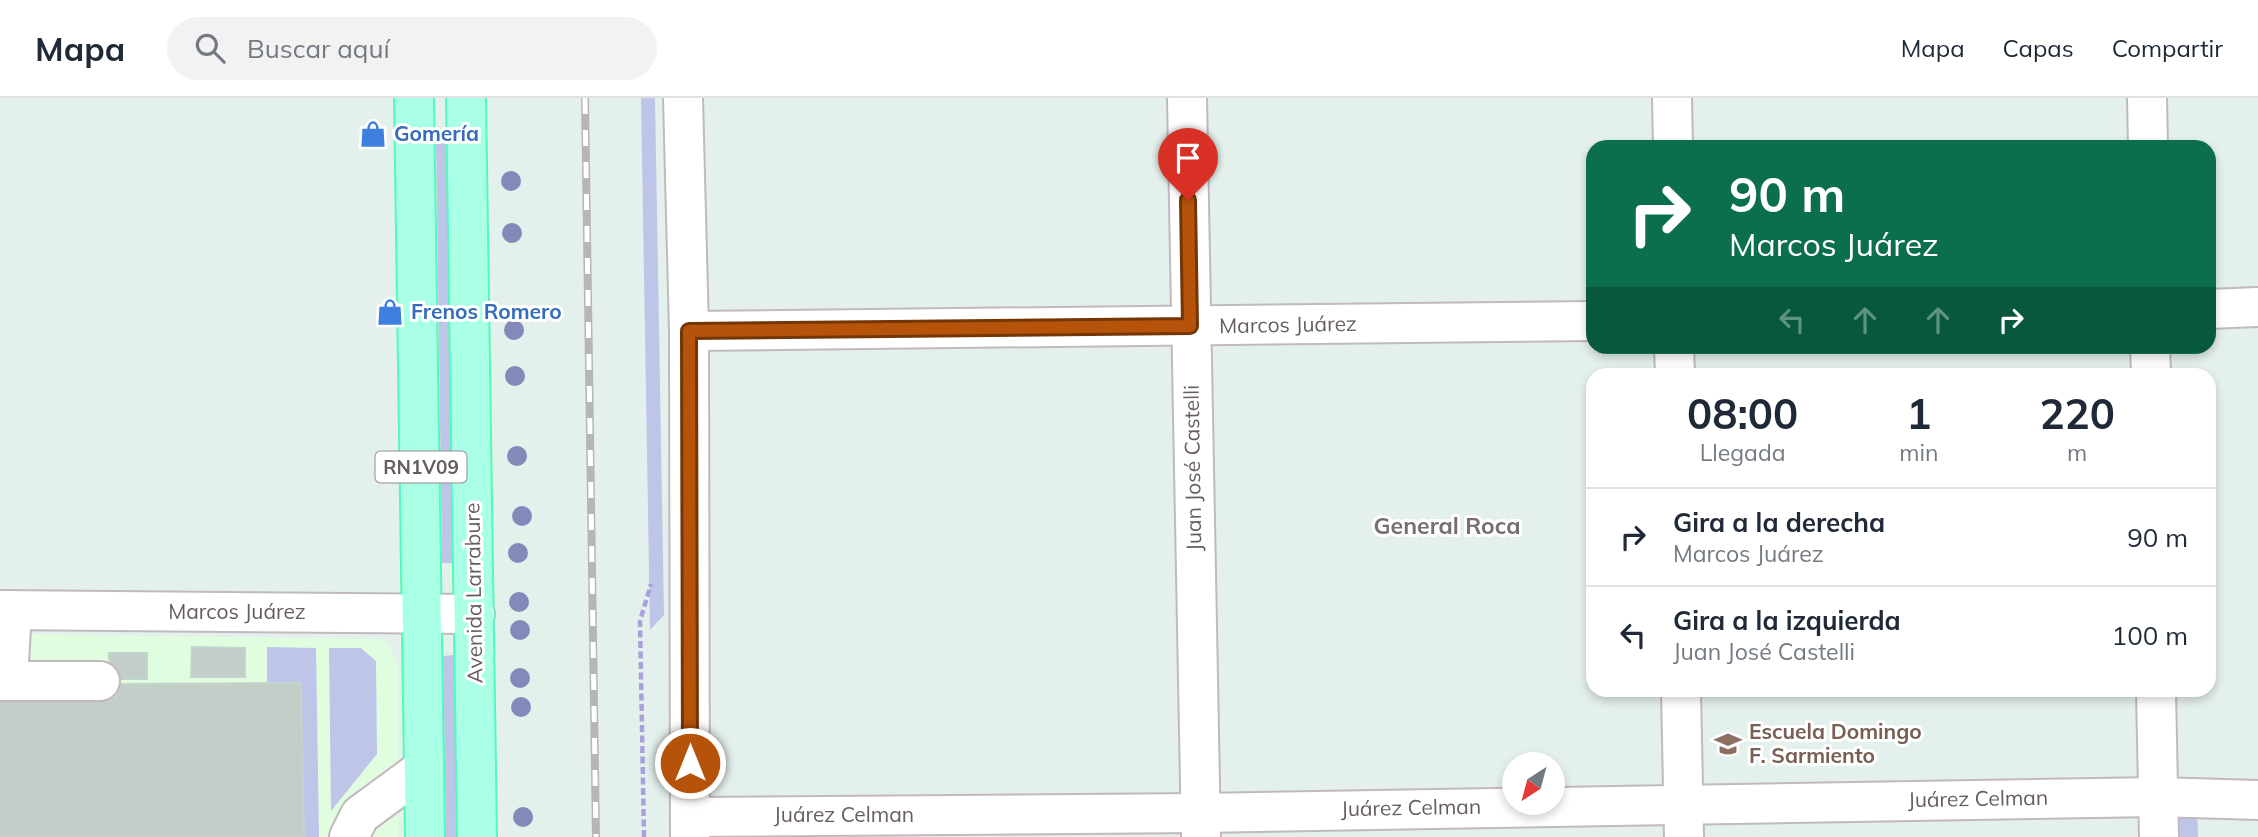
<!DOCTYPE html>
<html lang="es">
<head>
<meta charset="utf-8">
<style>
	body { margin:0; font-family:Mulish,sans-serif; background:#f2f2f3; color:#1f2937; height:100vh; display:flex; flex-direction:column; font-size:26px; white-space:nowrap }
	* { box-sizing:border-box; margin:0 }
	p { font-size:23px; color:#747a83 }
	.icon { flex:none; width:38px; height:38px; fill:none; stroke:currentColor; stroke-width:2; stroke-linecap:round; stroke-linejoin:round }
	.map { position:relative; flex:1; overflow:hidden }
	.side { position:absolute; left:1586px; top:270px; width:630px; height:329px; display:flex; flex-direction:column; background:#fff; border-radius:21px; box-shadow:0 4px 10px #0003 }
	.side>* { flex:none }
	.top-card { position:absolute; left:1586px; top:42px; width:630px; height:214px; border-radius:21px; box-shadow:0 4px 10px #0003; background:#0b6e4f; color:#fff; overflow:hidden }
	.needle { width:46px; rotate:216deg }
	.tools { position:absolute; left:1502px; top:654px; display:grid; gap:14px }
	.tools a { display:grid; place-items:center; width:63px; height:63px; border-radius:50%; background:#fff; box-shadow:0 4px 10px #0003; font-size:35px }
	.pin { position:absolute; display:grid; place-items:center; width:60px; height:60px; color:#fff; margin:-72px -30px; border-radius:50% 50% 50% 0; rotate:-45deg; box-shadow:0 0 7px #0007 }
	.pin .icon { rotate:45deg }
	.me { position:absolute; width:77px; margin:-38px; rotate:0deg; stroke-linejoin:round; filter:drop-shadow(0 0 5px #0008) }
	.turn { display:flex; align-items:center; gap:24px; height:147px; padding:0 28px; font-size:32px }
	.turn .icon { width:91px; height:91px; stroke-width:2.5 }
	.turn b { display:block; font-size:49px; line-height:60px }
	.lanes { display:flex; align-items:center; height:66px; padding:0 28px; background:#0003; justify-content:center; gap:35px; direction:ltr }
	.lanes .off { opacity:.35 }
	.eta { display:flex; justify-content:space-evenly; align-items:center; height:119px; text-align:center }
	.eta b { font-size:42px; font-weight:700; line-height:49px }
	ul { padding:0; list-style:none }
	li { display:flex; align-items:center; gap:21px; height:98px; padding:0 28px; border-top:2px solid #e0e1e3 }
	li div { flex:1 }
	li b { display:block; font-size:26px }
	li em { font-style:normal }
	header { display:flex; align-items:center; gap:42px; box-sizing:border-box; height:98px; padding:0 35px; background:#fff; border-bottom:2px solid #e0e1e3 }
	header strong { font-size:33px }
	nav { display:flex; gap:38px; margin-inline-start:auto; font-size:24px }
	.search { width:490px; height:63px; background:#f2f2f3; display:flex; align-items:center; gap:18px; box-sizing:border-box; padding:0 24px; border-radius:38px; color:#747a83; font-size:26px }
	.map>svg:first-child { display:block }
	.medical { fill:#e1fde0 }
	.green { fill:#bfc4e9 }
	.building { fill:#c3cec8; stroke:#c2d5cd; stroke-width:2 }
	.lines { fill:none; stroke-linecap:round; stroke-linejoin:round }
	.minor-casing { stroke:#c1b9bd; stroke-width:42 }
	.major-casing { stroke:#51fcb8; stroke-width:42 }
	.path { stroke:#aaa1dc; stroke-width:4.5; stroke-dasharray:7 3.5; stroke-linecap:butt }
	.minor { stroke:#fff; stroke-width:38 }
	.major { stroke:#aaffe7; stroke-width:38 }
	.rail-casing { stroke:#b7b6b7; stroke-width:8 }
	.rail { stroke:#fff; stroke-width:5; stroke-dasharray:16; stroke-linecap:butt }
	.tree { fill:#828aba }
	.route-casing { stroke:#753606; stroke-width:18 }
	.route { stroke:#b45309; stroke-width:12 }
	.labels { text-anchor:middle; stroke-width:6; stroke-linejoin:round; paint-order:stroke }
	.shield { fill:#fff; stroke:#948d91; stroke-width:2 }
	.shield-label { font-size:19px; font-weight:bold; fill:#665c62 }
	.shop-label { font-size:21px; font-weight:bold; fill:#366cbe; stroke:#fff; text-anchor:start }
	.street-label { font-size:21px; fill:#665c62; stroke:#fff }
	.education-label { font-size:21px; font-weight:bold; fill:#785e54; stroke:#fff; text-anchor:start }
	.neighbourhood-label { font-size:23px; font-weight:bold; fill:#786d74; stroke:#fff }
</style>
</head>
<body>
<header>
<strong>Mapa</strong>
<div class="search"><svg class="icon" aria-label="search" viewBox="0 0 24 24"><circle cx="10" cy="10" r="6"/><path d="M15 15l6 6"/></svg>Buscar aquí</div>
<nav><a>Mapa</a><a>Capas</a><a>Compartir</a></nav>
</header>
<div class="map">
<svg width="2258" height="739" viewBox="0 0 2258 739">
	<rect width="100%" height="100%" fill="#e4f0ec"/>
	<path class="medical" d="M 0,536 L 376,541 L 386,545 L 397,562 L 399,739 L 0,739 Z"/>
	<g class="green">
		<path d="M 641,0 L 655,0 L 664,517 L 650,532 Z"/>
		<path d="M 446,42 L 453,465 L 442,465 L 436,43 Z"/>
		<path d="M 267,549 L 316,550 L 319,739 L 304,739 L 301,585 L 267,585 Z"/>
		<path d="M 329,550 L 361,550 L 376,563 L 377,656 L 331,713 Z"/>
		<path d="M 454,557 L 457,739 L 446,739 L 443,558 Z"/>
		<path d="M 2197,700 L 2198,739 L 2178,739 L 2178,718 Z"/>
	</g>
	<g class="building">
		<path d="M 192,549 L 245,550 L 245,579 L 191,579 Z"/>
		<path d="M 109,555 L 147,555 L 147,581 L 110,581 Z"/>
		<path d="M 301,585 L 304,739 L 0,739 L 0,602 L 116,599 L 116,586 Z"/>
	</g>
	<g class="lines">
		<defs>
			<g id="minor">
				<path d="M 683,0 L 689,233 L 690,739"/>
				<path d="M 1187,0 L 1201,739"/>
				<path d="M 1672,0 L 1673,49"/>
				<path d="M 2147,0 L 2148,49"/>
				<path d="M 2208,211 L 2258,209"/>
				<path d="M 689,233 L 1592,223"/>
				<path d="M 1674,248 L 1675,276"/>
				<path d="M 2150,248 L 2151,276"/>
				<path d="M 0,512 L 475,516"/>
				<path d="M 8,582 L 12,512"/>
				<path d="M 0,583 L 100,583"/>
				<path d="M 1681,592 L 1684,739"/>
				<path d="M 2156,592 L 2159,739"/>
				<path d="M 690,719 L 1200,715 L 2158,699 L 2258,702"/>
				<path d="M 349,739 L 360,717 L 424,670"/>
			</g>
			<g id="major">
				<path d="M 414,0 L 425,739"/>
				<path d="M 466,0 L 477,739"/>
			</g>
		</defs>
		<use href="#minor" class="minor-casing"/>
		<use href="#major" class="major-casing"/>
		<path class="path" d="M 644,739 L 640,523 L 651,486"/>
		<use href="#minor" class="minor"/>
		<use href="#major" class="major"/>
		<defs>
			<path id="rail" d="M 585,0 L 596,739"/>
		</defs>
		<use href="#rail" class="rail-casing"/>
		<use href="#rail" class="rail"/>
	</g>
	<g class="tree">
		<circle cx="511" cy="83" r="10"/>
		<circle cx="512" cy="135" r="10"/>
		<circle cx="514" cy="232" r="10"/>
		<circle cx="515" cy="278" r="10"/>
		<circle cx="517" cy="358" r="10"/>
		<circle cx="522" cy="418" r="10"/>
		<circle cx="518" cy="455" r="10"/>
		<circle cx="519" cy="504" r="10"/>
		<circle cx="520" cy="532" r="10"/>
		<circle cx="520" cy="580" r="10"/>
		<circle cx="521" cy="609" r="10"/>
		<circle cx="523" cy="719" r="10"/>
	</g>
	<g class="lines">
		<defs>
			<path id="route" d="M 690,665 L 689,233 L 1190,228 L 1188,102"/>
		</defs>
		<use href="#route" class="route-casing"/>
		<use href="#route" class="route"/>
	</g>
	<defs>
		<symbol id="shop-bare" viewBox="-9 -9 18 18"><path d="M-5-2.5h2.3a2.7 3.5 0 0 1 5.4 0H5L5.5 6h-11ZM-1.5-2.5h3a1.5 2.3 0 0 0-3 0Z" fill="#3f7fe0" stroke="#fff" stroke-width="2.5" paint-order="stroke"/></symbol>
		<symbol id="school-bare" viewBox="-9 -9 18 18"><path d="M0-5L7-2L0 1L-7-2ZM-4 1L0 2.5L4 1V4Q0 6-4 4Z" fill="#8d6e63" stroke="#fff" stroke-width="2.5" paint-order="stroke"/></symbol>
	</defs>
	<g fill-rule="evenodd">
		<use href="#shop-bare" x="354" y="17" width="38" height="38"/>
		<use href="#shop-bare" x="371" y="195" width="38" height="38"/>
		<use href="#school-bare" x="1709" y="627" width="38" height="38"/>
	</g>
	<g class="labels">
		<rect class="shield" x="375.5" y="353.5" width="91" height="31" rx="5"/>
		<g class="shield-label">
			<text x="421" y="376">RN1V09</text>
		</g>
		<g class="shop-label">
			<text x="394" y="43">Gomería</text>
			<text x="411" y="221">Frenos Romero</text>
		</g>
		<g class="street-label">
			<text transform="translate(1288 227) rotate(-1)" y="7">Marcos Juárez</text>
			<text transform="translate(1193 370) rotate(-91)" y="7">Juan José Castelli</text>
			<text transform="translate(474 495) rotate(-91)" y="7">Avenida Larrabure</text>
			<text x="237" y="521">Marcos Juárez</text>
			<text transform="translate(1978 701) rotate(-1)" y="7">Juárez Celman</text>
			<text transform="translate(1411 710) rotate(-1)" y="7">Juárez Celman</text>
			<text x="844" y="724">Juárez Celman</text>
		</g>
		<g class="education-label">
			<text x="1749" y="641">Escuela Domingo<tspan x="1749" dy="24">F. Sarmiento</tspan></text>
		</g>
		<g class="neighbourhood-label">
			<text x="1447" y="436">General Roca</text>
		</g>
	</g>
</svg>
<div class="tools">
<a><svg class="needle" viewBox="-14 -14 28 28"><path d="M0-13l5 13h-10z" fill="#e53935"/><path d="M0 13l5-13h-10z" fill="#747a83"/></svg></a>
</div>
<div class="pin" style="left:1188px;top:102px;background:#d93025"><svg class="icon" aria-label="arrive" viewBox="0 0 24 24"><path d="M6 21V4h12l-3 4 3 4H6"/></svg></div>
<svg class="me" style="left:690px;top:665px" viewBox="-20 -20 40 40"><circle r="17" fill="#b45309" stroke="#fff" stroke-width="3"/><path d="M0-11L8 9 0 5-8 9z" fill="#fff"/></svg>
<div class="top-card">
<div class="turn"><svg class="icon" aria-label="right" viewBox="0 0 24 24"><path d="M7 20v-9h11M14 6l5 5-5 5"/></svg><div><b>90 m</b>Marcos Juárez</div></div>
<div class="lanes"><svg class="icon off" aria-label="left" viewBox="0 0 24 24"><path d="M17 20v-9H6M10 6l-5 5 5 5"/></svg><svg class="icon off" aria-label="ahead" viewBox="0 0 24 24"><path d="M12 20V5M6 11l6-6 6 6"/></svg><svg class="icon off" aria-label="ahead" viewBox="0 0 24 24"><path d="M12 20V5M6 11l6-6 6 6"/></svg><svg class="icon" aria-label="right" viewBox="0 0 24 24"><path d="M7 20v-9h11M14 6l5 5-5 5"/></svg></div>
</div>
<section class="side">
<div class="eta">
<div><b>08:00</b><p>Llegada</p></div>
<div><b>1</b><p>min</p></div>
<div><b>220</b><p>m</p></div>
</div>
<ul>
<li><svg class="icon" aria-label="right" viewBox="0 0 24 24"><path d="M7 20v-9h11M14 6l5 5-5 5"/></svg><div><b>Gira a la derecha</b><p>Marcos Juárez</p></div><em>90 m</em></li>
<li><svg class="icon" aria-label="left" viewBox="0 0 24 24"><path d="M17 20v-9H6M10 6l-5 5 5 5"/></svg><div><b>Gira a la izquierda</b><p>Juan José Castelli</p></div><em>100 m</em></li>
</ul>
</section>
</div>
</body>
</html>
